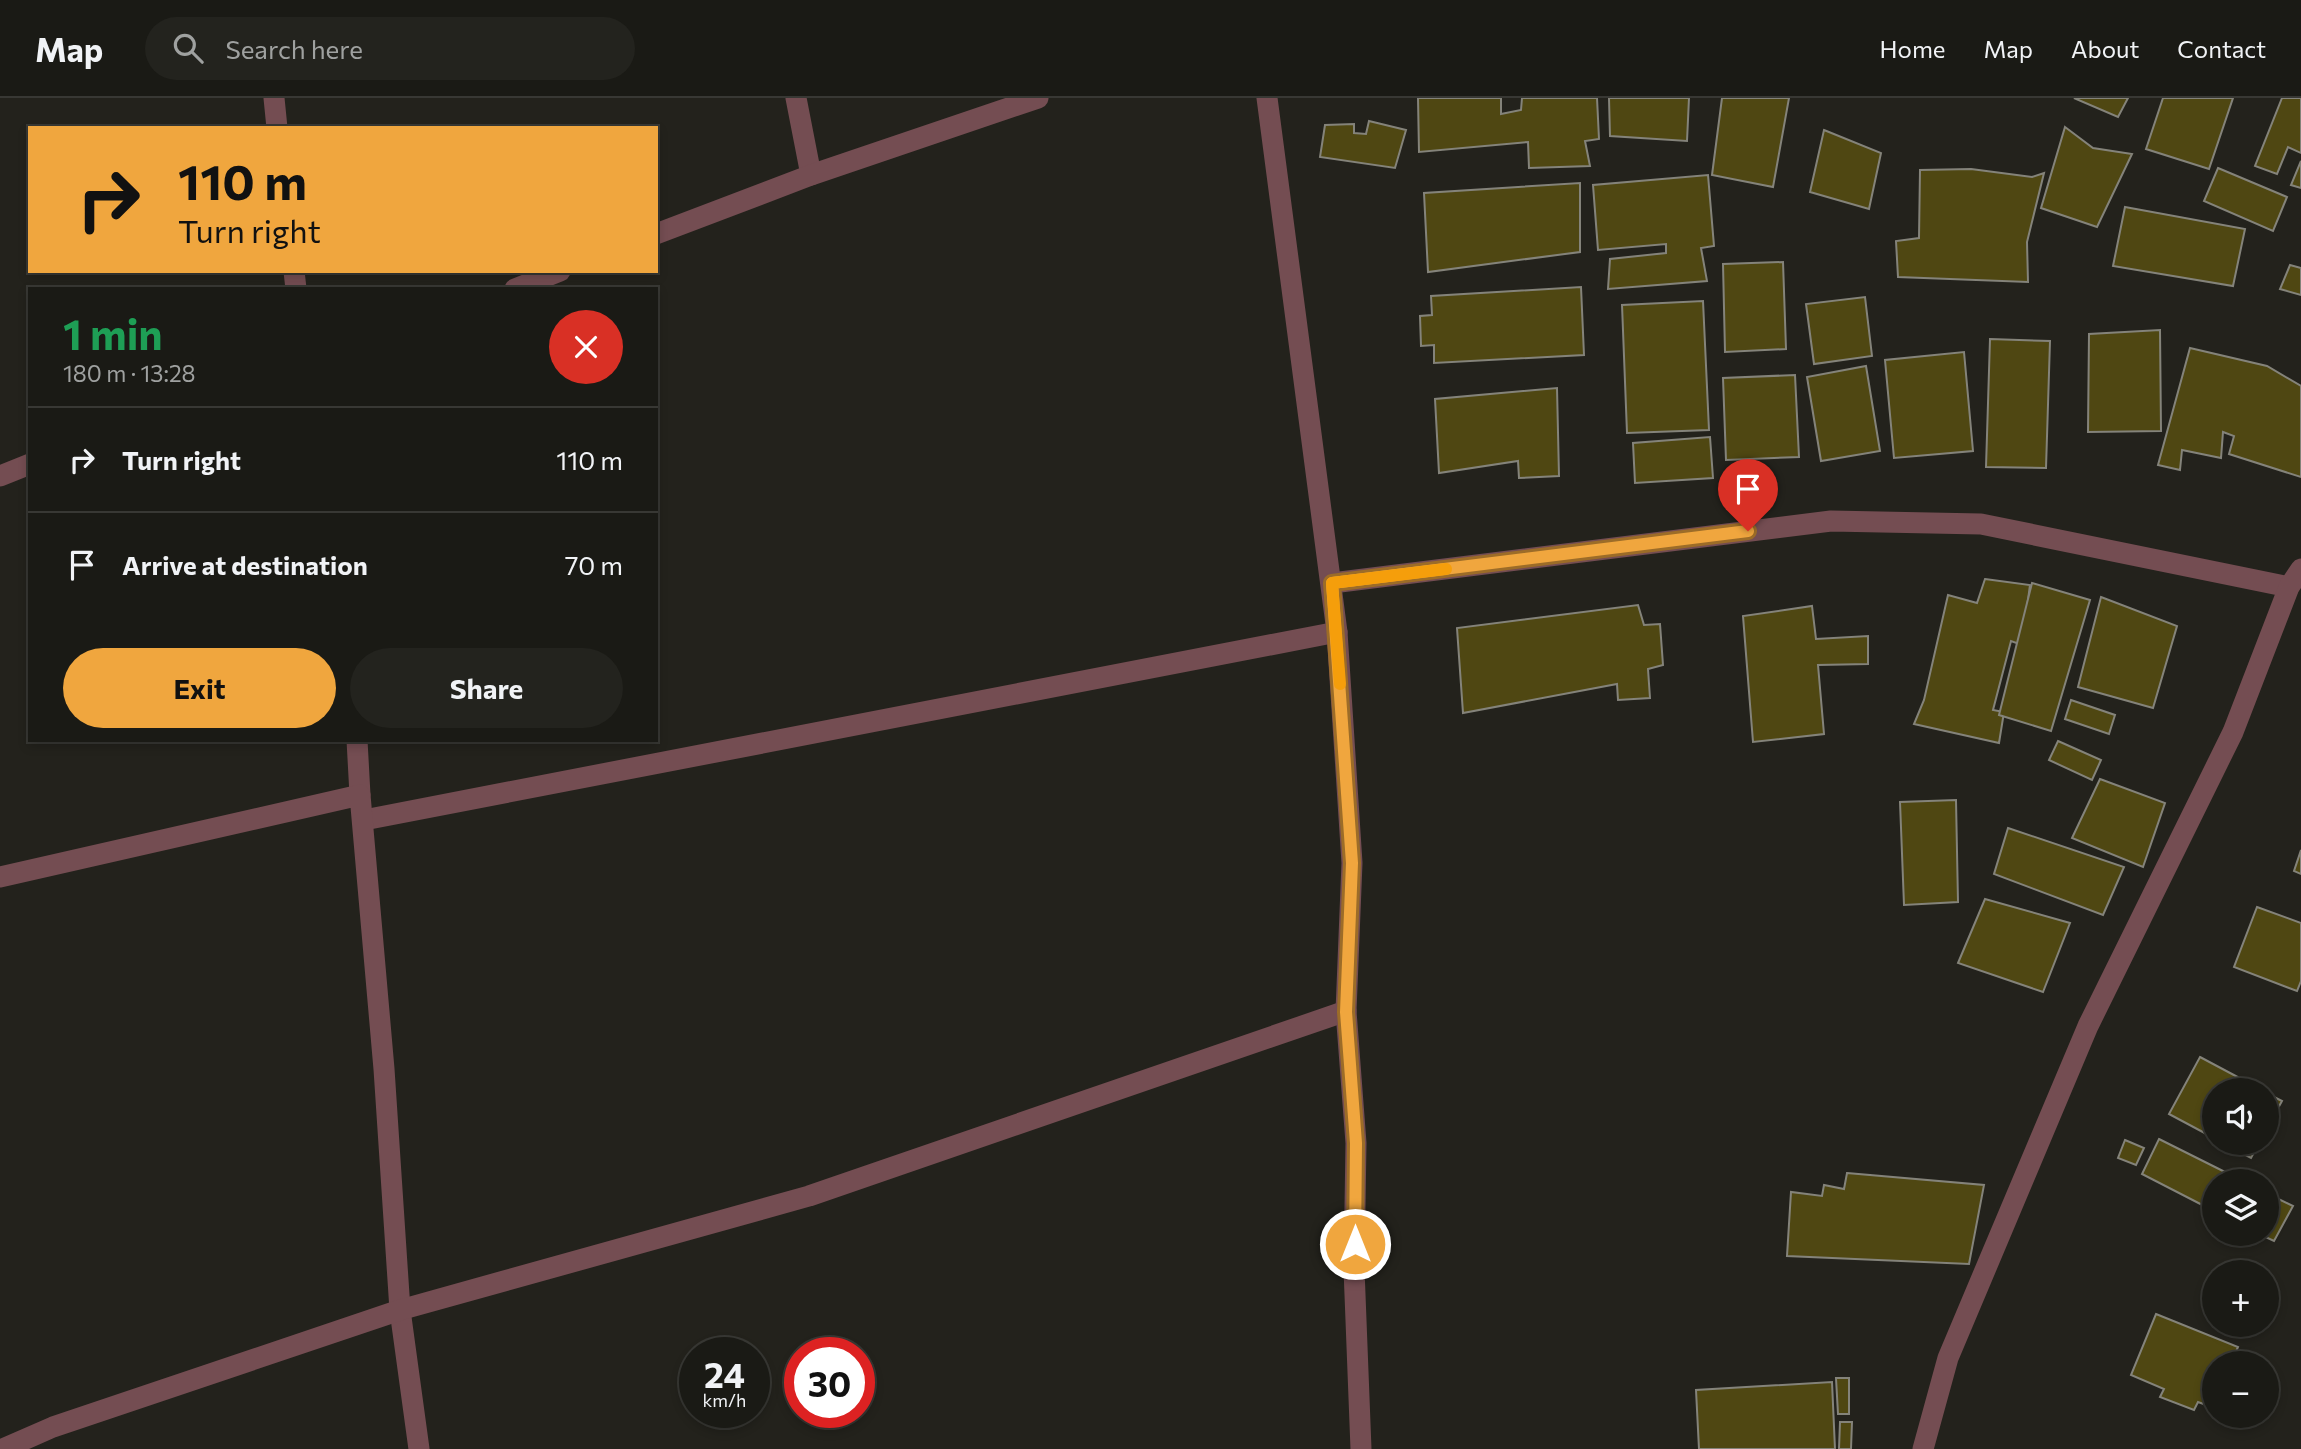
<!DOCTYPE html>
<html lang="en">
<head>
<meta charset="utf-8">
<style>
	body { margin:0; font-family:Commissioner,sans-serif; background:#23231e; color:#f1f3f6; height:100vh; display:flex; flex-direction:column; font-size:26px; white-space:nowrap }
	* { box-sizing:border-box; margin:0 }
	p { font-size:23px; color:#9fa1a0 }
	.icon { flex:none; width:38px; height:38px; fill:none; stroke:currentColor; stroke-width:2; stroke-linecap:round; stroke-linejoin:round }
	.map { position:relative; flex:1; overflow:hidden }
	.sheet { position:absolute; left:28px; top:189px; width:630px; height:455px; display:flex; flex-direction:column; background:#1a1a15; border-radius:0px; box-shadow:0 4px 10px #0003,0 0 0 2px #383834 }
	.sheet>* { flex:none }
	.banner { position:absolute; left:28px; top:28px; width:630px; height:147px; border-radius:0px; box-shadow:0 4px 10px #0003,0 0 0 2px #383834; background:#f0a63e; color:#111; overflow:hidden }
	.controls { position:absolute; left:2202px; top:980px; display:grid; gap:14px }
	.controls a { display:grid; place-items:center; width:77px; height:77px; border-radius:50%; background:#1a1a15; box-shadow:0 4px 10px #0003,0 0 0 2px #383834; font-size:35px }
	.speed { position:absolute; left:679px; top:1239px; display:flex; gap:14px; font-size:35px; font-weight:700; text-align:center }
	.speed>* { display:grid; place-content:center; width:91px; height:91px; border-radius:50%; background:#1a1a15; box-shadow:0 4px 10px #0003,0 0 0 2px #383834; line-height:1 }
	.speed small { font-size:18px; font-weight:400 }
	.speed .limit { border:10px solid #d22; background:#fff; color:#111 }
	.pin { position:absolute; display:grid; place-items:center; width:60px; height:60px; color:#fff; margin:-72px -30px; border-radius:50% 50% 50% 0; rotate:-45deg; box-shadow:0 0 7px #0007 }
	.pin .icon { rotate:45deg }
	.me { position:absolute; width:77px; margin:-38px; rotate:0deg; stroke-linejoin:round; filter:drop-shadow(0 0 5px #0008) }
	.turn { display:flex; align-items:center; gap:24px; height:147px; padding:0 35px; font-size:32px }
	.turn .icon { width:91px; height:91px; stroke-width:2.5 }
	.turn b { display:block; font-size:49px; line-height:60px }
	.round { display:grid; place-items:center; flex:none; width:74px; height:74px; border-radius:37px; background:#23231e }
	.headline { display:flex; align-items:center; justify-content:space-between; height:119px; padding:0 35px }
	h1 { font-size:42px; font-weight:700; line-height:52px; color:#1e9e55 }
	.button { display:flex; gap:14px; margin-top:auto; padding:14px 35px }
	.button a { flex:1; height:80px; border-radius:42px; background:#f0a63e; color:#111; font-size:28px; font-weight:700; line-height:80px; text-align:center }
	.button a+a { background:#23231e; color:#f1f3f6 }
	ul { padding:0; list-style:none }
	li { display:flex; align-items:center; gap:21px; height:105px; padding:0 35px; border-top:2px solid #383834 }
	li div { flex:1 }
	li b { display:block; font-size:26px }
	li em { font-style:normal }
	header { display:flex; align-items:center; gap:42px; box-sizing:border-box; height:98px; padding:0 35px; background:#1a1a15; border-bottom:2px solid #383834 }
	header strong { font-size:33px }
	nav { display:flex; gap:38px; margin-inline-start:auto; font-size:24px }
	.search { width:490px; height:63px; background:#23231e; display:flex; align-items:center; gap:18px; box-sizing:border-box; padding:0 24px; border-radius:38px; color:#9fa1a0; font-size:26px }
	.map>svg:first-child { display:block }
	.building { fill:#4f4712; stroke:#84837a; stroke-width:2 }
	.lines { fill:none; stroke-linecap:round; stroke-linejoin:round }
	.street { stroke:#744d52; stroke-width:21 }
	.route-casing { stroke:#9c6c28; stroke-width:18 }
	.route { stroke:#f0a63e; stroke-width:12 }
	.slow { stroke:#f59e0b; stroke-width:12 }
</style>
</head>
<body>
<header>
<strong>Map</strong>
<div class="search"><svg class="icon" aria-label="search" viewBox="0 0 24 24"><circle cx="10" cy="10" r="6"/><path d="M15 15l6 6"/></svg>Search here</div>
<nav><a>Home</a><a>Map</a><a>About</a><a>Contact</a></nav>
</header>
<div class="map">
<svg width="2301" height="1351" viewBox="0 0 2301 1351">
	<rect width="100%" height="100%" fill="#23221c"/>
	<g class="building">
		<path d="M 1418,0 L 1501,0 L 1501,16 L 1521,12 L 1522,0 L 1597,0 L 1599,41 L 1585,43 L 1590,68 L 1529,70 L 1528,44 L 1419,54 Z"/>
		<path d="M 1609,0 L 1689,0 L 1687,43 L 1610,38 Z"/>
		<path d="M 1722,0 L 1789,0 L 1773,89 L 1712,77 Z"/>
		<path d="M 2074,0 L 2128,0 L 2118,19 Z"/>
		<path d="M 2163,0 L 2233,0 L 2209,71 L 2146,51 Z"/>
		<path d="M 2282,0 L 2301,0 L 2301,55 L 2288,49 L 2277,76 L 2255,68 Z"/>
		<path d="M 1369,23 L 1406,32 L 1395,70 L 1320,59 L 1325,27 L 1354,26 L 1354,35 L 1366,36 Z"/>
		<path d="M 2065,29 L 2093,50 L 2132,56 L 2097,129 L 2041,110 Z"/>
		<path d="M 1824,32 L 1881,55 L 1869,111 L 1810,94 Z"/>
		<path d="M 2301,63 L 2301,90 L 2291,87 Z"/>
		<path d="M 2218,70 L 2287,99 L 2273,133 L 2204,103 Z"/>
		<path d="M 1971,71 L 2032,79 L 2044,75 L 2027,144 L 2028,184 L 1898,179 L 1896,143 L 1919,140 L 1920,72 Z"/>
		<path d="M 1708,77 L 1714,148 L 1701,150 L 1707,183 L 1608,191 L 1610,161 L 1666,155 L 1666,146 L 1598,152 L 1593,87 Z"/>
		<path d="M 1580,85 L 1580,154 L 1428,174 L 1424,95 Z"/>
		<path d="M 2125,109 L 2245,131 L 2233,188 L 2113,168 Z"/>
		<path d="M 1783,164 L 1786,251 L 1725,254 L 1723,166 Z"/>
		<path d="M 2290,167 L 2301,170 L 2301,197 L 2280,191 Z"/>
		<path d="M 1581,189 L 1584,257 L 1434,265 L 1434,247 L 1421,248 L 1420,218 L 1432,217 L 1431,198 Z"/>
		<path d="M 1865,199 L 1872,258 L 1814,266 L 1806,206 Z"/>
		<path d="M 1703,203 L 1709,332 L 1627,335 L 1622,207 Z"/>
		<path d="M 2160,232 L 2161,333 L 2088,334 L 2089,236 Z"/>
		<path d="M 1990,241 L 2050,243 L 2046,370 L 1986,369 Z"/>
		<path d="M 2190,250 L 2267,268 L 2301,288 L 2301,379 L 2229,356 L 2234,338 L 2223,334 L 2221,360 L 2182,352 L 2180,372 L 2158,367 Z"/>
		<path d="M 1964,254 L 1973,353 L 1894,360 L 1885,262 Z"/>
		<path d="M 1866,268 L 1880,353 L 1821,363 L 1807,279 Z"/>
		<path d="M 1795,277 L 1799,359 L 1726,362 L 1723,280 Z"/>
		<path d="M 1557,290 L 1559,378 L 1519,380 L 1518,363 L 1439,375 L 1435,301 Z"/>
		<path d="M 1710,339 L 1713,380 L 1635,385 L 1633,345 Z"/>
		<path d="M 1985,481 L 2030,487 L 2022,547 L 2011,543 L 1993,612 L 2004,614 L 1999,645 L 1914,626 L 1924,602 L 1948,497 L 1977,505 Z"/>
		<path d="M 2032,485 L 2090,502 L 2051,633 L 1999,617 Z"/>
		<path d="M 2101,499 L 2177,528 L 2153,610 L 2078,589 Z"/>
		<path d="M 1638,507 L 1644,527 L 1660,526 L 1663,567 L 1648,571 L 1650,600 L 1618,602 L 1617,586 L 1463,615 L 1457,530 Z"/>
		<path d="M 1812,508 L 1816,541 L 1868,538 L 1868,566 L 1818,567 L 1824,636 L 1753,644 L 1743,518 Z"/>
		<path d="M 2071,602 L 2115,617 L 2109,636 L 2065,621 Z"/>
		<path d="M 2058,643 L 2101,662 L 2092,682 L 2049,662 Z"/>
		<path d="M 2100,681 L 2165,705 L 2143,769 L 2072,740 Z"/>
		<path d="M 1956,702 L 1958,804 L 1904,807 L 1900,704 Z"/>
		<path d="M 2008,730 L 2124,769 L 2103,817 L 1994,776 Z"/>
		<path d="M 2301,752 L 2301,776 L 2294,773 Z"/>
		<path d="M 1985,801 L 2070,825 L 2043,894 L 1958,865 Z"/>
		<path d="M 2257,809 L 2301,825 L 2301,883 L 2297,893 L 2234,869 Z"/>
		<path d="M 2200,959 L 2262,992 L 2214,992 L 2214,1040 L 2169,1016 Z"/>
		<path d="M 2266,995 L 2282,1003 L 2266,1032 Z"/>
		<path d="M 2159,1041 L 2243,1083 L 2214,1083 L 2214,1113 L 2142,1076 Z"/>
		<path d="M 2125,1042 L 2144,1050 L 2136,1067 L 2118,1060 Z"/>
		<path d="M 2222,1045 L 2259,1045 L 2251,1060 Z"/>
		<path d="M 1847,1075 L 1984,1087 L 1969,1166 L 1787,1158 L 1791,1094 L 1822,1098 L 1824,1087 L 1844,1091 Z"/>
		<path d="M 2266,1095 L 2293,1108 L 2274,1143 L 2259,1136 L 2266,1136 Z"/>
		<path d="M 2156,1216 L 2238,1249 L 2231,1265 L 2214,1265 L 2212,1309 L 2198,1304 L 2194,1312 L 2160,1299 L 2164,1291 L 2131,1277 Z"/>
		<path d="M 1836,1280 L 1849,1280 L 1849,1316 L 1838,1316 Z"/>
		<path d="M 1832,1284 L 1835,1351 L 1699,1351 L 1696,1292 Z"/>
		<path d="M 1840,1324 L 1852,1324 L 1851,1351 L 1839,1351 Z"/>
	</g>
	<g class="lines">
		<g class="street">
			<path d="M 274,0 L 277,30"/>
			<path d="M 796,0 L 811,77"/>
			<path d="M 1267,0 L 1337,534 L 1352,765 L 1346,913 L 1356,1045 L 1354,1171 L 1361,1351"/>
			<path d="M 656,136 L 811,77 L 1038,0"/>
			<path d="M 294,173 L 296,191"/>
			<path d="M 515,191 L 560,173"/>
			<path d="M 0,378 L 30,366"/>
			<path d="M 1332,485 L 1831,423 L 1981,426 L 2289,489"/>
			<path d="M 357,642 L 360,697"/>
			<path d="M 364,722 L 1337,534"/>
			<path d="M 0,779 L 360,697 L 384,971 L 400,1212 L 419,1351"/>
			<path d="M 3,1351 L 53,1329 L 400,1212 L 809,1098 L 1346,913"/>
			<path d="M 1923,1351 L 1948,1260 L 2088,928 L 2233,634 L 2289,489 L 2301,471"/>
		</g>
	</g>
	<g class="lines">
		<defs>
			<path id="route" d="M 1355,1146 L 1356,1045 L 1346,914 L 1352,765 L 1332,485 L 1748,433"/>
		</defs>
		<use href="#route" class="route-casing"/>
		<use href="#route" class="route"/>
		<path class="slow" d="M 1340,586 L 1332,485 L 1446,471"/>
	</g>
</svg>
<div class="controls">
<a><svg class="icon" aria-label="sound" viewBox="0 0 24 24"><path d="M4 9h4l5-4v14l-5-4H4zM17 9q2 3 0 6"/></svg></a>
<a><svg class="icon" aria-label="layers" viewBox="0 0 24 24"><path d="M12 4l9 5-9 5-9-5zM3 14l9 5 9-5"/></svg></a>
<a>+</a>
<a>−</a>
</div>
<div class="speed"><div>24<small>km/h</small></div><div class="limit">30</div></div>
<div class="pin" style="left:1748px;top:433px;background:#d93025"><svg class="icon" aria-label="arrive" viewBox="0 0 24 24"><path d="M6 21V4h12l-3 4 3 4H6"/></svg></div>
<svg class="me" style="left:1355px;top:1146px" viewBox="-20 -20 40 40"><circle r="17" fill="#f0a63e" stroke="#fff" stroke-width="3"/><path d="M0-11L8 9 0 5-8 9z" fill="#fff"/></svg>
<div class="banner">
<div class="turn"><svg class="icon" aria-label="right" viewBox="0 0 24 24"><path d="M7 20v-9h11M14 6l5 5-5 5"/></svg><div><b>110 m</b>Turn right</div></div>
</div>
<section class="sheet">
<div class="headline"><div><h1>1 min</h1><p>180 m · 13:28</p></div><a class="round" style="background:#d93025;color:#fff"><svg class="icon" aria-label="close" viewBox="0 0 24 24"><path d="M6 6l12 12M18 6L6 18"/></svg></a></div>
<ul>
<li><svg class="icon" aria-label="right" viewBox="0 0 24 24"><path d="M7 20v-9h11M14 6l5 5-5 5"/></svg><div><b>Turn right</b></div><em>110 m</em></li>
<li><svg class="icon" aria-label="arrive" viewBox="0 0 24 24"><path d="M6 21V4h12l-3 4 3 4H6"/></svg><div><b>Arrive at destination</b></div><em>70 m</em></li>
</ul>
<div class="button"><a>Exit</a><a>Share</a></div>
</section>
</div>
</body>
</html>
